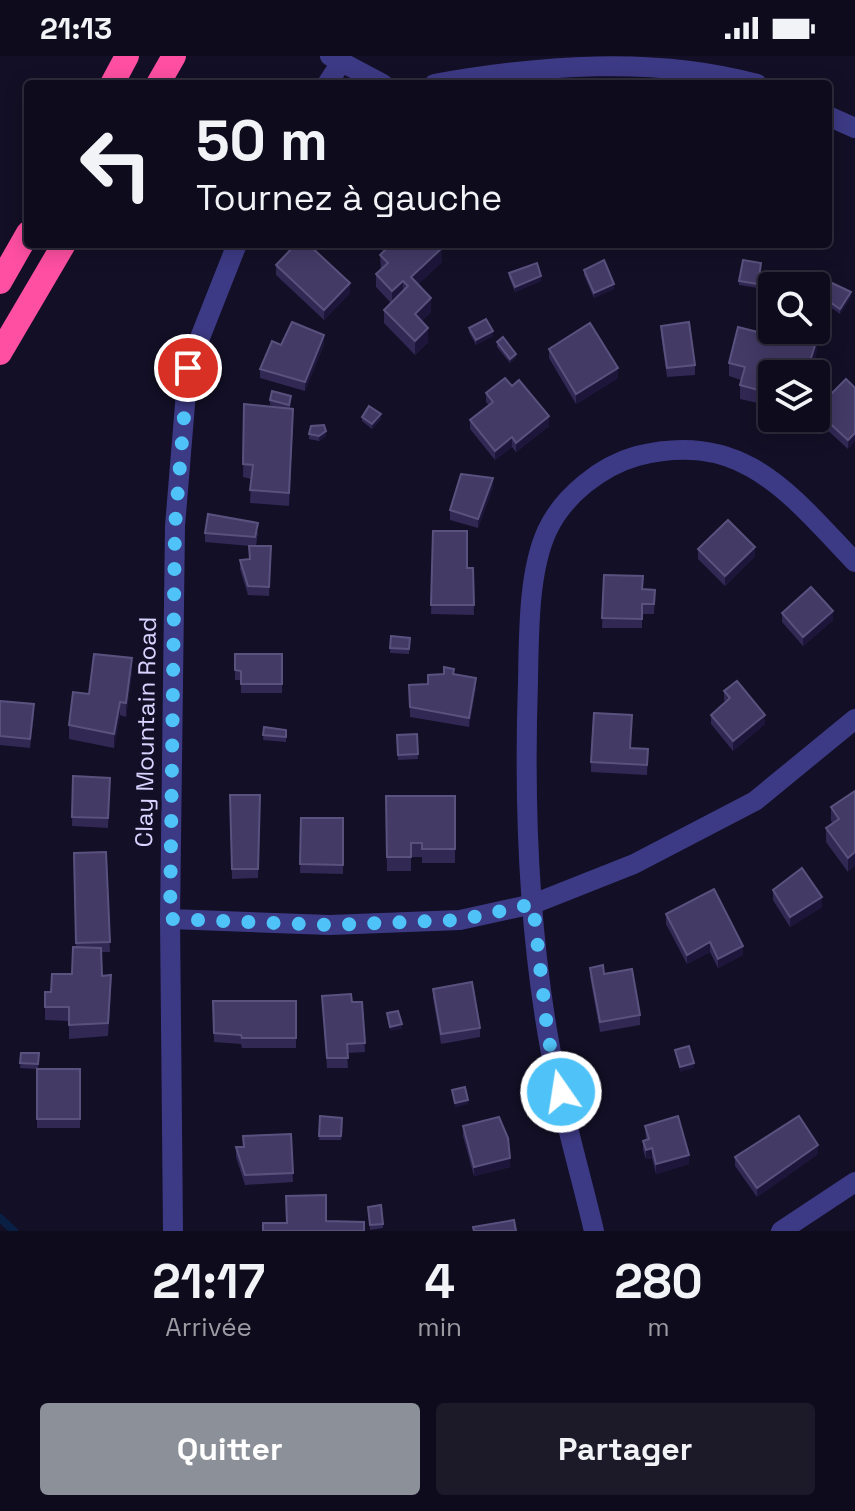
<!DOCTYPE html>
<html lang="fr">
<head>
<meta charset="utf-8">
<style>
	body { margin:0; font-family:"Space Grotesk",sans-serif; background:#1c1929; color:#f1f3f6; height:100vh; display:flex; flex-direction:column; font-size:30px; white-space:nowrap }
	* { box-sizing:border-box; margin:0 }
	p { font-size:26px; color:#9b9ba3 }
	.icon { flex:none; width:44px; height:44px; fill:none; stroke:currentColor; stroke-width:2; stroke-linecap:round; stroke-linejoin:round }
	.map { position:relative; height:1175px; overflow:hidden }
	.side { display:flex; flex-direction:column; background:#0e0b1c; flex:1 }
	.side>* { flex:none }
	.hud { position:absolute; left:24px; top:24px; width:808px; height:168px; border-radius:8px; box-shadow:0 4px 20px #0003,0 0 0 2px #2e2b3b; background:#0e0b1c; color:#f1f3f6; overflow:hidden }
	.controls { position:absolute; left:758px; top:216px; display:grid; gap:16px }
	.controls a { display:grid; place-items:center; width:72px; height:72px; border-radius:8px; background:#0e0b1c; box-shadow:0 4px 20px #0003,0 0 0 2px #2e2b3b; font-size:40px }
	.pin { position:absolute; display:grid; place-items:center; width:68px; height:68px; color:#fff; margin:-34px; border:4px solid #fff; border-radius:50%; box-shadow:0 2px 8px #0007 }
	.me { position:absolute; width:88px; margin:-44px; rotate:347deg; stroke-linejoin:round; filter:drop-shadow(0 0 6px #0008) }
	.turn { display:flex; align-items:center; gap:28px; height:168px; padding:0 40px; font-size:36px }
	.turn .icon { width:104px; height:104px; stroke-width:2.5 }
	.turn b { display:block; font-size:56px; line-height:68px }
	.eta { display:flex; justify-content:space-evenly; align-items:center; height:136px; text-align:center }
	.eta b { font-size:48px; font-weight:700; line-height:56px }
	.cta { display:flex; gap:16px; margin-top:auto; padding:16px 40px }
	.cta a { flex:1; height:92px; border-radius:8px; background:#8c9099; color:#fff; font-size:32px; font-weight:700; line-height:92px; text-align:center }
	.cta a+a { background:#1c1929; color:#f1f3f6 }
	.status { display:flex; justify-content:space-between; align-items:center; height:56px; padding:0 40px; background:#0e0b1c; direction:ltr }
	.status svg { height:22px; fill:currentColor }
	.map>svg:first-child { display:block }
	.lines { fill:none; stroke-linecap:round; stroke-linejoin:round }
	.stream { stroke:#0a1f44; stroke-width:8 }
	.minor { stroke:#3d3a85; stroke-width:20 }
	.highway { stroke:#ff4fa3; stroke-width:24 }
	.wall { fill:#312854 }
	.shaded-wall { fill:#1d163a }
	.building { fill:#433a66; stroke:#5a527e; stroke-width:2 }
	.route { stroke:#4fc3f7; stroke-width:14; stroke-dasharray:0 25.2 }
	.labels { text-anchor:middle; stroke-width:8; stroke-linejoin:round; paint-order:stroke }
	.street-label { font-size:24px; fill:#d9d4ff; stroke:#130f26 }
</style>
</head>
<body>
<div class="status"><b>21:13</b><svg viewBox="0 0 49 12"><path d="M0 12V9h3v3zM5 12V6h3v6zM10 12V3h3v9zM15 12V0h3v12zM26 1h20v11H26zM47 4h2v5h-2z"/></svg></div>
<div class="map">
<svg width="855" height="1175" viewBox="0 0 855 1175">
	<rect width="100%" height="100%" fill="#130f26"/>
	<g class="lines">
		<path class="stream" d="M 0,1162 L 14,1175"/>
		<g class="minor">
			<path d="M 330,0 L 383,28"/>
			<path d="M 327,28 L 340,8"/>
			<path d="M 434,28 C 540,9 654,0 757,28"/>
			<path d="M 828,60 L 855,72"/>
			<path d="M 170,863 L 330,869 L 460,864 L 533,848 L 634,808 L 755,745 L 855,663"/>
			<path d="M 173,1175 L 170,863 L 175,470 L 188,312 L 237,188"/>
			<path d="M 594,1175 C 579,1111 559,1046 548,980 C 528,864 524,742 528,625 C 529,580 528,516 547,475 C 563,440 601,410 637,400 C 742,373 789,437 855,506"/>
			<path d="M 781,1175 L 855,1126"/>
		</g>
		<g class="highway">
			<path d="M 112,28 L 127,0"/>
			<path d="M 158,28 L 174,0"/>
			<path d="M 0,226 L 28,177"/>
			<path d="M 0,297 L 64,188"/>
		</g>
	</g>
	<g class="wall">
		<path d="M 380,199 L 442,206 L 418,228 L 431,256 L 421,265 L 428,286 L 415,299 L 384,267 L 384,254 L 391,247 L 376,231 L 376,218 L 381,214 Z"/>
		<path d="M 276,209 L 350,237 L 324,264 L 276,219 Z"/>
		<path d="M 761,212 L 758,232 L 739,229 L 739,225 Z"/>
		<path d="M 584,214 L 614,233 L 594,242 L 584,219 Z"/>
		<path d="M 509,217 L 541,225 L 515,236 L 509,221 Z"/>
		<path d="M 823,241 L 851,241 L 840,258 L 823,246 Z"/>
		<path d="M 661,270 L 695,309 L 695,319 L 667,321 L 661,279 Z"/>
		<path d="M 469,272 L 493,280 L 476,289 L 469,276 Z"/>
		<path d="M 497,286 L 516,302 L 510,307 L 497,291 Z"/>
		<path d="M 324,288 L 305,335 L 260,322 L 260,313 L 281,289 Z"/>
		<path d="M 549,293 L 618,322 L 576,348 L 549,302 Z"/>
		<path d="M 817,297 L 772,318 L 772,336 L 767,334 L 762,348 L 740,343 L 740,329 L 741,324 L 729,320 L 729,307 Z"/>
		<path d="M 855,332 L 848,393 L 825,372 L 825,362 L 821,358 L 821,348 Z"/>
		<path d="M 486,337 L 549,370 L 516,396 L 512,391 L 495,404 L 470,373 L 470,364 L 489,349 L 486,346 Z"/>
		<path d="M 270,344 L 291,344 L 290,352 L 293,366 L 289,450 L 250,447 L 251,423 L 243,421 L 244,348 L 279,352 L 270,349 Z"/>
		<path d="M 362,361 L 381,363 L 372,373 L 362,365 Z"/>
		<path d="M 309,378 L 326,380 L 319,385 L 309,383 Z"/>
		<path d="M 493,431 L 478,472 L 450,464 L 450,454 Z"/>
		<path d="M 433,475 L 467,512 L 473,512 L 474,559 L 431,558 Z"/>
		<path d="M 258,476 L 256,490 L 271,499 L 269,540 L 248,539 L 240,513 L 240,504 L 249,503 L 250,490 L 205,486 L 205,477 Z"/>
		<path d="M 698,493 L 755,500 L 725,530 L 698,503 Z"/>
		<path d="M 604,519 L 642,533 L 655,543 L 654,558 L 642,558 L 642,572 L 602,572 Z"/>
		<path d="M 782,557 L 833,564 L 803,590 L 782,566 Z"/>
		<path d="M 391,580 L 410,582 L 409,598 L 390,597 Z"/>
		<path d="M 235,598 L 282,598 L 282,637 L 241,637 L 241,624 L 235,624 Z"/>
		<path d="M 132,616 L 126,661 L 120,659 L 114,692 L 69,683 L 69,669 L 89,638 Z"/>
		<path d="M 454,618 L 476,631 L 469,671 L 410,661 L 409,629 L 428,628 Z"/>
		<path d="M 724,635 L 765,668 L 733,695 L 711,668 L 711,659 L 726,646 L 724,644 Z"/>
		<path d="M 0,645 L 34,658 L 30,692 L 0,689 Z"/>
		<path d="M 264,671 L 286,674 L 286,686 L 263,684 Z"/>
		<path d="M 417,678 L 418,703 L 398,704 L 397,679 Z"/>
		<path d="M 631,692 L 648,693 L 647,719 L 591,716 L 591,706 Z"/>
		<path d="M 73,720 L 110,722 L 108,772 L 72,770 Z"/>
		<path d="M 855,735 L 848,816 L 826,786 L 826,772 L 833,767 L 831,765 L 831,751 Z"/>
		<path d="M 230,739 L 260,739 L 258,822 L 232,823 Z"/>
		<path d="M 386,740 L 455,740 L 455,807 L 422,807 L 422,801 L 411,801 L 411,815 L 387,815 Z"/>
		<path d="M 301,762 L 343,762 L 343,818 L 300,817 Z"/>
		<path d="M 106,796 L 110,896 L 101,896 L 102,920 L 111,933 L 108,980 L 69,983 L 69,965 L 45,964 L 45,936 L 51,936 L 72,918 L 76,892 L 74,797 Z"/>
		<path d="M 773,834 L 822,851 L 790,871 L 773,844 Z"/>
		<path d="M 666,858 L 743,899 L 718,912 L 710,896 L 687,908 L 666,868 Z"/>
		<path d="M 590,912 L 604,918 L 640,959 L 640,969 L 600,976 L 590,921 Z"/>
		<path d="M 433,933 L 480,972 L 480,981 L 441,988 L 433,942 Z"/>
		<path d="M 322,940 L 352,946 L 362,946 L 365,996 L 347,997 L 348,1012 L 327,1012 Z"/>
		<path d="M 213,945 L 296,945 L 296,992 L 242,992 L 241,988 L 214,986 Z"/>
		<path d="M 21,997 L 39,997 L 38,1013 L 80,1013 L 80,1072 L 37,1072 L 37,1013 L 20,1012 Z"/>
		<path d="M 320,1060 L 342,1062 L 341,1084 L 319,1084 Z"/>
		<path d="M 463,1070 L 510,1111 L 474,1120 L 463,1080 Z"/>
		<path d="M 645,1070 L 689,1108 L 656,1118 L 652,1102 L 646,1103 L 643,1094 L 643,1085 L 646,1084 Z"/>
		<path d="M 291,1078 L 293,1126 L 245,1129 L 236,1101 L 236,1091 L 243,1091 Z"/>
		<path d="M 818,1098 L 757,1141 L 735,1110 L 735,1101 Z"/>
		<path d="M 368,1151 L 383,1168 L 383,1172 L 370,1174 Z"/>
	</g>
	<g class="shaded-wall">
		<path d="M 442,192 L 442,206 L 411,235 L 411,221 Z"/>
		<path d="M 541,220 L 541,225 L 515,236 L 515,231 Z"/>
		<path d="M 403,225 L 403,239 L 392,249 L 392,235 Z"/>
		<path d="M 350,227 L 350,237 L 324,264 L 324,254 Z"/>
		<path d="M 614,228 L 614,233 L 594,242 L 594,237 Z"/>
		<path d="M 851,236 L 851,241 L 840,258 L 840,253 Z"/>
		<path d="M 431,242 L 431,256 L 415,272 L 415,258 Z"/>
		<path d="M 428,272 L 428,286 L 415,299 L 415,285 Z"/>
		<path d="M 493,275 L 493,280 L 476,289 L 476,284 Z"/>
		<path d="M 324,279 L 324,288 L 305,335 L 305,326 Z"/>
		<path d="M 817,283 L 817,297 L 811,318 L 806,318 Z"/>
		<path d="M 516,298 L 516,302 L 510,307 L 510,303 Z"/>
		<path d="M 618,312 L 618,322 L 576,348 L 576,338 Z"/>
		<path d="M 767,320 L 767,334 L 762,348 L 762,335 Z"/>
		<path d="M 381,358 L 381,363 L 372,373 L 372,368 Z"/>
		<path d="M 549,360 L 549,370 L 516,396 L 516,387 Z"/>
		<path d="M 326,375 L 326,380 L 319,385 L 319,380 Z"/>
		<path d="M 855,377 L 855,386 L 848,393 L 848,384 Z"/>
		<path d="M 512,381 L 512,391 L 495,404 L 495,395 Z"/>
		<path d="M 493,422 L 493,431 L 478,472 L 478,463 Z"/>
		<path d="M 755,491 L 755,500 L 725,530 L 725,520 Z"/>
		<path d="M 833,555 L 833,564 L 803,590 L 803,581 Z"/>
		<path d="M 132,602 L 132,616 L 126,661 L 126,647 Z"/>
		<path d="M 476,622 L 476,631 L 469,671 L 469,662 Z"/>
		<path d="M 120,646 L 120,659 L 114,692 L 114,678 Z"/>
		<path d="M 765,659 L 765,668 L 733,695 L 733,685 Z"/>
		<path d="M 855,796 L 855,810 L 848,816 L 848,802 Z"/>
		<path d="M 822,841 L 822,851 L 790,871 L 790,861 Z"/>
		<path d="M 710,886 L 710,896 L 687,908 L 687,899 Z"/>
		<path d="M 743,890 L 743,899 L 718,912 L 718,903 Z"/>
		<path d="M 402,968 L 402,973 L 390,975 L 390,971 Z"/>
		<path d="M 694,1007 L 694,1012 L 680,1016 L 680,1011 Z"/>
		<path d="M 468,1044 L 468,1048 L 455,1052 L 455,1047 Z"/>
		<path d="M 818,1089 L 818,1098 L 757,1141 L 757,1132 Z"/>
		<path d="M 652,1092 L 652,1102 L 646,1103 L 646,1094 Z"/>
		<path d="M 689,1099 L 689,1108 L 656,1118 L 656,1108 Z"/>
		<path d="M 510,1102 L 510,1111 L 474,1120 L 474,1111 Z"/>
	</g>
	<g class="building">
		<path d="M 296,188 L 308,188 L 350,227 L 324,254 L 276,209 Z"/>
		<path d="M 391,188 L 438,188 L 442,192 L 411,221 L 431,242 L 415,258 L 428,272 L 415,285 L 384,254 L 408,230 L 403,225 L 392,235 L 376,218 L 388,207 L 380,199 Z"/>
		<path d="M 604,204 L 614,228 L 594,237 L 584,214 Z"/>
		<path d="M 743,204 L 761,207 L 758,228 L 739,225 Z"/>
		<path d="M 537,207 L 541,220 L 515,231 L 509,217 Z"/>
		<path d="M 832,227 L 851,236 L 840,253 L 823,241 Z"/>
		<path d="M 486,263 L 493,275 L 476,284 L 469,272 Z"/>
		<path d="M 292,266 L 324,279 L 305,326 L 260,313 L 272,285 L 281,289 Z"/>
		<path d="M 689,266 L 695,309 L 667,312 L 661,270 Z"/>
		<path d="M 590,267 L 618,312 L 576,338 L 549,293 Z"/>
		<path d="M 738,271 L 785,283 L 787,274 L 817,283 L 806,318 L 772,318 L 772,322 L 767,320 L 762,335 L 740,329 L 745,311 L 729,307 Z"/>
		<path d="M 503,281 L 516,298 L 510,303 L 497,286 Z"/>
		<path d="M 505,322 L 512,330 L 519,324 L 549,360 L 516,387 L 512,381 L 495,395 L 470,364 L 493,346 L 486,337 Z"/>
		<path d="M 846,323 L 855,332 L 855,377 L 848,384 L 825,363 L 830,357 L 821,348 Z"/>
		<path d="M 272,335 L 291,340 L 289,349 L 270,344 Z"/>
		<path d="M 244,348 L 293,353 L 289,437 L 250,434 L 253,409 L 243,408 Z"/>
		<path d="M 369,350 L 381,358 L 372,368 L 362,361 Z"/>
		<path d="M 324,369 L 326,375 L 319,380 L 309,378 L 311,370 Z"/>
		<path d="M 461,418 L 493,422 L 478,463 L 450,454 Z"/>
		<path d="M 208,458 L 258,467 L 255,481 L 205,477 Z"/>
		<path d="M 728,464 L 755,491 L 725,520 L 698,493 Z"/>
		<path d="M 433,475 L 467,475 L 467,512 L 473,512 L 474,549 L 431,549 Z"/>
		<path d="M 249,490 L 271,490 L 269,531 L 248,530 L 240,504 L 250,503 Z"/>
		<path d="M 604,519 L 643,520 L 642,533 L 655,534 L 654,548 L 642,548 L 642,563 L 602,562 Z"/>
		<path d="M 811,531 L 833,555 L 803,581 L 782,557 Z"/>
		<path d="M 391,580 L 410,582 L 409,593 L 390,592 Z"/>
		<path d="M 94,598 L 132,602 L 126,647 L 120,646 L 114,678 L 69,669 L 73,636 L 89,638 Z"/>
		<path d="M 235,598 L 282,598 L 282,628 L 241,628 L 241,615 L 235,614 Z"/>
		<path d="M 444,611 L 454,613 L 453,618 L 476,622 L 469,662 L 410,651 L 409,629 L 428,628 L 428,619 L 444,618 Z"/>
		<path d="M 737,625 L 765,659 L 733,685 L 711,659 L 730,642 L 724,635 Z"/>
		<path d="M 0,645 L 34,648 L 30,683 L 0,680 Z"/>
		<path d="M 594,657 L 632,659 L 630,692 L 648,693 L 647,709 L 591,706 Z"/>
		<path d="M 264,671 L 286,674 L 286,681 L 263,679 Z"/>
		<path d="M 417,678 L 418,698 L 398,699 L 397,679 Z"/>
		<path d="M 73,720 L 110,722 L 108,762 L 72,761 Z"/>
		<path d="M 855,735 L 855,796 L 848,802 L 826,772 L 839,763 L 831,751 Z"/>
		<path d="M 230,739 L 260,739 L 258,813 L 232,813 Z"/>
		<path d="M 386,740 L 455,740 L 455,793 L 422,793 L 422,787 L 411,787 L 411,801 L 387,801 Z"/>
		<path d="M 301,762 L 343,762 L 343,809 L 300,808 Z"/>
		<path d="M 106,796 L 110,886 L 76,887 L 74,797 Z"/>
		<path d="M 802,812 L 822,841 L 790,861 L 773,834 Z"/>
		<path d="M 714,833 L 743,890 L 718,903 L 710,886 L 687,899 L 666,858 Z"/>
		<path d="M 73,891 L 101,892 L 102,920 L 111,919 L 108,967 L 69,969 L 69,951 L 45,951 L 45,936 L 51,936 L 52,918 L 72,918 Z"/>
		<path d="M 603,909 L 604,918 L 632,913 L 640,959 L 600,966 L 590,912 Z"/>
		<path d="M 472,926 L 480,972 L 441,978 L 433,933 Z"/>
		<path d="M 351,938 L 352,946 L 362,946 L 365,987 L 347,988 L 348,1002 L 327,1002 L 322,940 Z"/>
		<path d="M 213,945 L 296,945 L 296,982 L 242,982 L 241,979 L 214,977 Z"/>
		<path d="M 398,955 L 402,968 L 390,971 L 387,957 Z"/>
		<path d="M 689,990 L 694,1007 L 680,1011 L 675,994 Z"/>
		<path d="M 21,997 L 39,997 L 38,1008 L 20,1007 Z"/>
		<rect x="37" y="1013" width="43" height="50"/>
		<path d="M 465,1031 L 468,1044 L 455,1047 L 452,1034 Z"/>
		<path d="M 320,1060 L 342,1062 L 341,1080 L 319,1080 Z"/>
		<path d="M 678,1060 L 689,1099 L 656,1108 L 652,1092 L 646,1094 L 643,1085 L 649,1083 L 645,1070 Z"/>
		<path d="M 799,1060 L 818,1089 L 757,1132 L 735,1101 Z"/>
		<path d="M 499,1061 L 508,1082 L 510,1102 L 474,1111 L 463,1070 Z"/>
		<path d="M 291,1078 L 293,1117 L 245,1119 L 236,1091 L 244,1091 L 243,1080 Z"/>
		<path d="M 326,1139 L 326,1165 L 364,1166 L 364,1175 L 263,1175 L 263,1167 L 287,1167 L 286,1140 Z"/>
		<path d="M 381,1149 L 383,1168 L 370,1169 L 368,1151 Z"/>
		<path d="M 514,1164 L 516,1175 L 474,1175 L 473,1171 Z"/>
	</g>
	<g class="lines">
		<path class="route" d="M 188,312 L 175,470 L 170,863 L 330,869 L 460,864 L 533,848 L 548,981 L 561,1036"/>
	</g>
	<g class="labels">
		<g class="street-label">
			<text transform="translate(146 676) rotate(-89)" y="8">Clay Mountain Road</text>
		</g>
	</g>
</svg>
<div class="controls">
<a><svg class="icon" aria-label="search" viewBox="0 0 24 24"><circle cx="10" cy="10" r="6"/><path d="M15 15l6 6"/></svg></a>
<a><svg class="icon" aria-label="layers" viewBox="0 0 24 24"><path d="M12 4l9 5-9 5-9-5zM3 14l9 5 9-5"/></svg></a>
</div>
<div class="pin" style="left:188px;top:312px;background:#d93025"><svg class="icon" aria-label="arrive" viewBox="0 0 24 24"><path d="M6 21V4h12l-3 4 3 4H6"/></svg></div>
<svg class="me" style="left:561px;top:1036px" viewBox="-20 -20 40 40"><circle r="17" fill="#4fc3f7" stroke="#fff" stroke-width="3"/><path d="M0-11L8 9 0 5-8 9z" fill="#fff"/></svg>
<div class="hud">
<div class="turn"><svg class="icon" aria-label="left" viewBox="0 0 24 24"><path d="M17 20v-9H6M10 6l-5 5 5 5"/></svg><div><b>50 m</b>Tournez à gauche</div></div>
</div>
</div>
<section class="side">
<div class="eta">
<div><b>21:17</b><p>Arrivée</p></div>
<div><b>4</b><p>min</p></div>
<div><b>280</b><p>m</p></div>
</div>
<div class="cta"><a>Quitter</a><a>Partager</a></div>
</section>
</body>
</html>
